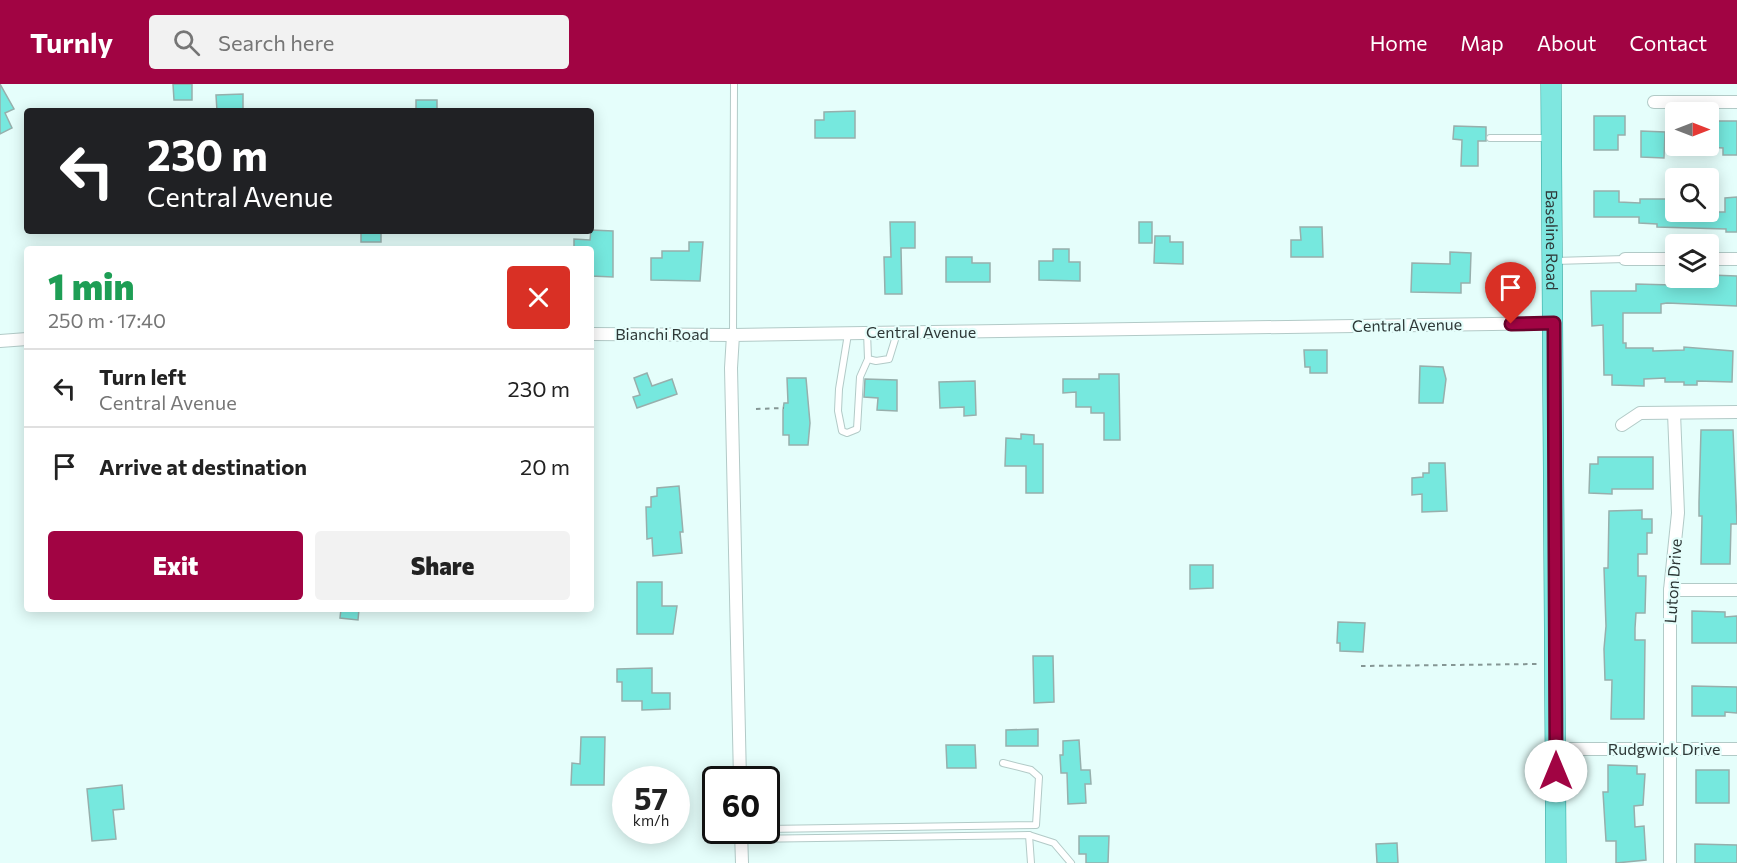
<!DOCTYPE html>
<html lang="en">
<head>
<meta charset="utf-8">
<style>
	body { margin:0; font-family:Commissioner,sans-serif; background:#f2f2f2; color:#222; height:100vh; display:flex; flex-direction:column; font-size:22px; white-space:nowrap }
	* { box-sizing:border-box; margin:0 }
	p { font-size:20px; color:#767676 }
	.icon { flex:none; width:33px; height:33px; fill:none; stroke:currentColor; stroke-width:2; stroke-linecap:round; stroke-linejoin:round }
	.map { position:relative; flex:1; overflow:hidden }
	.sheet { position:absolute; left:24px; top:162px; width:570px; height:366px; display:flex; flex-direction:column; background:#fff; border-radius:6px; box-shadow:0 3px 15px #0003 }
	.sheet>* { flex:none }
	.guide { position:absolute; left:24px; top:24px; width:570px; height:126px; border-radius:6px; box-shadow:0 3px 15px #0003; background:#202124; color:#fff; overflow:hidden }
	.needle { width:39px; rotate:90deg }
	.controls { position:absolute; left:1665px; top:18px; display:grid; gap:12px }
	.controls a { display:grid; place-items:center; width:54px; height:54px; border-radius:6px; background:#fff; box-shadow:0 3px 15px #0003; font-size:30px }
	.speed { position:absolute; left:612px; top:682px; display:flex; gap:12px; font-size:30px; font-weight:700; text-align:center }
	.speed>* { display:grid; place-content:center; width:78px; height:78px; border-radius:50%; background:#fff; box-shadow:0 3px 15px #0003; line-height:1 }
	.speed small { font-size:15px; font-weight:400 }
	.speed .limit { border:3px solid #111; border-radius:9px; background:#fff; color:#111 }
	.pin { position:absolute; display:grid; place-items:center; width:51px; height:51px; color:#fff; margin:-62px -26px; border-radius:50% 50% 50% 0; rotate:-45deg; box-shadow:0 0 6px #0007 }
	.pin .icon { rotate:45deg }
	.me { position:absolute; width:66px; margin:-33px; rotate:0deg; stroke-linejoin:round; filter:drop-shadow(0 0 4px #0008) }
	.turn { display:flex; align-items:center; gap:21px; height:126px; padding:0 24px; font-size:27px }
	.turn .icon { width:78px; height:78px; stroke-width:2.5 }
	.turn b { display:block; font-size:42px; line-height:51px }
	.round { display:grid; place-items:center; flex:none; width:63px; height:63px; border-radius:6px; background:#f2f2f2 }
	.summary { display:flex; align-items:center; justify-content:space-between; height:102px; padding:0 24px }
	h1 { font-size:36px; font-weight:800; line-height:45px; color:#1e9e55 }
	.button { display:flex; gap:12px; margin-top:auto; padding:12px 24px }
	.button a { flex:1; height:69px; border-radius:6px; background:#a10443; color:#fff; font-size:24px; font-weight:800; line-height:69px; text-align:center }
	.button a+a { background:#f2f2f2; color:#222 }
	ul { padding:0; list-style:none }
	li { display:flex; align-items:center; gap:18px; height:78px; padding:0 24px; border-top:2px solid #e0e0e0 }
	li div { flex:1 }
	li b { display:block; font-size:22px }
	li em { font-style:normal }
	header { display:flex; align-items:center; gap:36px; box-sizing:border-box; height:84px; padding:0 30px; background:#a10443; color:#fff }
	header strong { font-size:28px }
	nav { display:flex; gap:33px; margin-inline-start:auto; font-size:21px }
	.search { width:420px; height:54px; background:#f2f2f2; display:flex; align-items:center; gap:15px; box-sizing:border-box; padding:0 21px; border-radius:6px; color:#767676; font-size:22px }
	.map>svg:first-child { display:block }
	.building { fill:#76e8de; stroke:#97afac; stroke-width:1.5 }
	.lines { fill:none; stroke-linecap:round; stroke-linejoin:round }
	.lane-casing { stroke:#b2cac7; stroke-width:8 }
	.street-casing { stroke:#b2cac7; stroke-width:14 }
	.primary-casing { stroke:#2b9f98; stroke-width:21 }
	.path { stroke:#859694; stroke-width:2; stroke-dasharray:4.5 4.5; stroke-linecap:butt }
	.lane { stroke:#fff; stroke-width:6 }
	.street { stroke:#fff; stroke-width:12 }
	.primary { stroke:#7fe7e0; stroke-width:20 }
	.route-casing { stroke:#69032c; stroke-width:15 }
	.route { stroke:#a10443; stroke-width:10 }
	.labels { text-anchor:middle; stroke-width:4.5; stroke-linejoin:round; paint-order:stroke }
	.street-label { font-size:16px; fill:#2e3837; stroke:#e5fefb }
</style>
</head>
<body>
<header>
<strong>Turnly</strong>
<div class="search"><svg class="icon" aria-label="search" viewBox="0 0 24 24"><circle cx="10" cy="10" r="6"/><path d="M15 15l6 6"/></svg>Search here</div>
<nav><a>Home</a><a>Map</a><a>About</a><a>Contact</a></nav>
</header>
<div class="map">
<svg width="1737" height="779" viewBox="0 0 1737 779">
	<rect width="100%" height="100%" fill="#e5fefb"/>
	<g class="building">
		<path d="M 0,0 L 14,25 L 5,29 L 12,44 L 0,50 Z"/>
		<path d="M 173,0 L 192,0 L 192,16 L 174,16 Z"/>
		<path d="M 243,10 L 243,27 L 217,27 L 216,11 Z"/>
		<rect x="416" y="16" width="21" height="11"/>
		<path d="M 855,27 L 855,54 L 815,54 L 815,36 L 824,36 L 824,28 Z"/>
		<path d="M 1594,32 L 1625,32 L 1625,51 L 1618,51 L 1618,66 L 1594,66 Z"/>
		<path d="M 1708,37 L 1737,37 L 1737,71 L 1723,71 L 1723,64 L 1708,63 Z"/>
		<path d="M 1454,42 L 1486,43 L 1486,57 L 1478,57 L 1478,82 L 1461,82 L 1462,56 L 1453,55 Z"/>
		<path d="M 1641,47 L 1665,48 L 1664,74 L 1641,73 Z"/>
		<path d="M 1594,107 L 1619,107 L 1619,118 L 1640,119 L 1640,115 L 1670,115 L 1669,128 L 1725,128 L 1725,114 L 1737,113 L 1737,148 L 1726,148 L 1726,145 L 1657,143 L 1657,140 L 1639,139 L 1639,133 L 1594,133 Z"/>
		<path d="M 890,138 L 915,138 L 915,164 L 901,164 L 902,210 L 885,210 L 884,173 L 891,173 Z"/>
		<rect x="1139" y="138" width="13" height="21"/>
		<path d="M 1300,143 L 1322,143 L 1323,173 L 1291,173 L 1291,156 L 1301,156 Z"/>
		<path d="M 591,146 L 613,147 L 613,193 L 591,192 L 591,165 L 574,165 L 574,155 L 590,156 Z"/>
		<rect x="361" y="147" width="20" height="11"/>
		<path d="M 1155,152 L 1170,152 L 1170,158 L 1183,158 L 1183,180 L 1154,179 Z"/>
		<path d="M 689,158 L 703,158 L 700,197 L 651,196 L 651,174 L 662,174 L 662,167 L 689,167 Z"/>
		<path d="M 1053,165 L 1069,165 L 1069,178 L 1080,178 L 1080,197 L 1039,196 L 1039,177 L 1053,177 Z"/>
		<path d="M 1450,168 L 1471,169 L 1470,199 L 1461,199 L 1461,209 L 1411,208 L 1412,179 L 1450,180 Z"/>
		<path d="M 946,173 L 972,173 L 972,179 L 990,179 L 990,198 L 946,198 Z"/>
		<path d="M 1710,191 L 1737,192 L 1737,222 L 1667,219 L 1661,220 L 1661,229 L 1623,229 L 1623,259 L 1626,259 L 1626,264 L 1653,264 L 1653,267 L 1684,266 L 1684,263 L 1733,267 L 1732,298 L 1697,297 L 1697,301 L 1684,301 L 1684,298 L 1665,298 L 1665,294 L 1644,295 L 1644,302 L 1612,301 L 1612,291 L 1604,291 L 1603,241 L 1592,242 L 1591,207 L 1636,207 L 1636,200 L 1673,201 L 1673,193 L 1710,194 Z"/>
		<path d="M 1304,266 L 1327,266 L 1327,289 L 1310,289 L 1310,283 L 1305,283 Z"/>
		<path d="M 1420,282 L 1443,283 L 1446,295 L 1443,319 L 1419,319 Z"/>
		<path d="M 647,289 L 652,302 L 672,295 L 677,310 L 637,324 L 633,313 L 640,311 L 634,294 Z"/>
		<path d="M 1099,290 L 1119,290 L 1120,356 L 1104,356 L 1104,329 L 1091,329 L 1091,323 L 1076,323 L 1076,308 L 1063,309 L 1063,295 L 1099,295 Z"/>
		<path d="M 787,294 L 806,294 L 810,339 L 808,361 L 789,361 L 789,351 L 783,351 L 783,326 L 784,319 L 788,319 Z"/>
		<path d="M 865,295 L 897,296 L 897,327 L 877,326 L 878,314 L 864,313 Z"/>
		<path d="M 975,297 L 976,331 L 964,332 L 964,323 L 940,324 L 939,298 Z"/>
		<path d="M 1701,346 L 1733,346 L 1737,440 L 1731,440 L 1730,480 L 1701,480 L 1702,432 L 1699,432 L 1699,418 Z"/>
		<path d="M 1021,350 L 1034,351 L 1034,360 L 1043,360 L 1043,409 L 1026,409 L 1026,382 L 1005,382 L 1006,354 L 1021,355 Z"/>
		<path d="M 1598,373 L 1653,373 L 1653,405 L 1612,405 L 1612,410 L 1589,409 L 1590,380 L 1598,380 Z"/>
		<path d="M 1429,379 L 1445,379 L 1447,427 L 1422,428 L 1422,410 L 1412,411 L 1412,394 L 1423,393 L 1423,389 L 1429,389 Z"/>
		<path d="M 679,402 L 683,448 L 680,448 L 682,469 L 653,472 L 652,454 L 647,455 L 646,423 L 651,423 L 651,413 L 657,412 L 657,404 Z"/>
		<path d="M 1642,426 L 1642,435 L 1652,435 L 1652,449 L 1647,449 L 1647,470 L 1638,470 L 1638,492 L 1646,492 L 1645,529 L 1636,529 L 1635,544 L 1635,556 L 1645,556 L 1644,635 L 1611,635 L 1612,596 L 1605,596 L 1604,565 L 1606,542 L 1604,484 L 1608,484 L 1609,427 Z"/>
		<path d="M 1190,481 L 1213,481 L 1213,504 L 1190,505 Z"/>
		<path d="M 637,498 L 662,498 L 662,522 L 677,522 L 673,550 L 637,550 Z"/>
		<path d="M 341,525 L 359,525 L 358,536 L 340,534 Z"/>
		<path d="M 1692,527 L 1725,528 L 1725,533 L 1737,532 L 1737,559 L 1692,559 Z"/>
		<path d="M 1338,538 L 1365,539 L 1363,568 L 1340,567 L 1340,559 L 1337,559 Z"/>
		<path d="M 1033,572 L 1053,572 L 1054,618 L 1034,619 Z"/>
		<path d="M 652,584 L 652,609 L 670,609 L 670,625 L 642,626 L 642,617 L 622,617 L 622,598 L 617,598 L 617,585 Z"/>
		<path d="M 1692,602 L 1737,603 L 1737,629 L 1725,628 L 1725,632 L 1692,632 Z"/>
		<path d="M 1038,645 L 1038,662 L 1006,662 L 1006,646 Z"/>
		<path d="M 581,653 L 605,653 L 604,701 L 571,701 L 572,679 L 580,680 Z"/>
		<path d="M 1079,656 L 1081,686 L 1090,686 L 1091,700 L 1085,700 L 1086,719 L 1068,720 L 1067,689 L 1061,689 L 1060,671 L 1063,671 L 1063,657 Z"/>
		<path d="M 946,661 L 975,661 L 976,684 L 947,684 Z"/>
		<path d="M 1608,681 L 1637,682 L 1637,690 L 1645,690 L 1643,721 L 1634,722 L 1635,743 L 1644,742 L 1646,776 L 1616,779 L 1616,757 L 1606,757 L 1603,708 L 1608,708 Z"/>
		<rect x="1696" y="686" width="33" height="33"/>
		<path d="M 122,701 L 124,725 L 113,726 L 116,755 L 92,757 L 87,705 Z"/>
		<path d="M 1079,752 L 1109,752 L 1108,779 L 1086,779 L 1086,770 L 1079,770 Z"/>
		<path d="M 1397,759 L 1398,779 L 1377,779 L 1376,760 Z"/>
		<path d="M 1695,760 L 1737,761 L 1737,779 L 1695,779 Z"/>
	</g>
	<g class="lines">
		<defs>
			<g id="lane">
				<path d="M 1490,54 L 1549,54"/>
				<path d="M 1554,177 L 1625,175"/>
				<path d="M 867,248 L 868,275 L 876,277 L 889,275 L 897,249"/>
				<path d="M 848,250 L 839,305 L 838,327 L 842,347 L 847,349 L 857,345 L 860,293 L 868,275"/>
				<path d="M 733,251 L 734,0"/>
				<path d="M 766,745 L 1036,741 L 1039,693 L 1031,686 L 1003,679"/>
				<path d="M 1029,751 L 1031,779"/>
				<path d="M 741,755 L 1029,751 L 1054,759 L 1071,779"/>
			</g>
			<g id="street">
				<path d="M 1654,18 L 1737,18"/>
				<path d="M 1625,175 L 1676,175"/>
				<path d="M 1708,175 L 1737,175"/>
				<path d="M 591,250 L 733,251"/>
				<path d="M 0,257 L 27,255"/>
				<path d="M 1622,341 L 1640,329 L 1737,328"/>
				<path d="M 1670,506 L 1737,506"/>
				<path d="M 1556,665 L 1737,665"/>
				<path d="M 740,696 L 731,284 L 733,251 L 1554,239"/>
				<path d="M 741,747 L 742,779"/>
				<path d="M 1670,779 L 1670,506 L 1678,429 L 1674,329"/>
			</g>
			<g id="primary">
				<path id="s1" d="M 1551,0 L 1556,779"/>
			</g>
		</defs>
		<use href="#lane" class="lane-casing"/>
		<use href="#street" class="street-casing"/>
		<use href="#primary" class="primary-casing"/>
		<g class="path">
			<path d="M 756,325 L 784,324"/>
			<path d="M 1361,582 L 1538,580"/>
		</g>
		<use href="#lane" class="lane"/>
		<use href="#street" class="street"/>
		<use href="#primary" class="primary"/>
	</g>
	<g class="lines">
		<defs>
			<path id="route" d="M 1511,240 L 1554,239 L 1556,687"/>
		</defs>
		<use href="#route" class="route-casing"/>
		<use href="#route" class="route"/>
	</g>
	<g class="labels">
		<g class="street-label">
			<text dy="6" stroke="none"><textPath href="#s1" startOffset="156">Baseline Road</textPath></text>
			<text transform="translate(1407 241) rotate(-1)" y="6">Central Avenue</text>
			<text x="921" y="254">Central Avenue</text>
			<text x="662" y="256">Bianchi Road</text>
			<text transform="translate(1673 497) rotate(-86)" y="6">Luton Drive</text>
			<text x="1664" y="671">Rudgwick Drive</text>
		</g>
	</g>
</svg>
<div class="controls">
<a><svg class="needle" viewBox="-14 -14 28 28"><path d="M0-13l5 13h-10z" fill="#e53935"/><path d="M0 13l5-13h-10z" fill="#767676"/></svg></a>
<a><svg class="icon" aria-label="search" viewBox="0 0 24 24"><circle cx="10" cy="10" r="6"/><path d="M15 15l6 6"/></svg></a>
<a><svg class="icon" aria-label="layers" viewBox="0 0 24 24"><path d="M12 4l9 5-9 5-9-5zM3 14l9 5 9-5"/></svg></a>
</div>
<div class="speed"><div>57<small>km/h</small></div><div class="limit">60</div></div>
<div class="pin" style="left:1511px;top:240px;background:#d93025"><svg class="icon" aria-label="arrive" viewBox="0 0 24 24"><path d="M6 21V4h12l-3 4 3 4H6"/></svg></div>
<svg class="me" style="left:1556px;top:687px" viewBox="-20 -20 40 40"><circle r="19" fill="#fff"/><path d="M0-13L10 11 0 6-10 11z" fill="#a10443"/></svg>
<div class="guide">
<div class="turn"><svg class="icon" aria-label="left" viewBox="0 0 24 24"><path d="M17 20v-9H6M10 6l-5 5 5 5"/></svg><div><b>230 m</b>Central Avenue</div></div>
</div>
<section class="sheet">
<div class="summary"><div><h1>1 min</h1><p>250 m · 17:40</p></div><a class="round" style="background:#d93025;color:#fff"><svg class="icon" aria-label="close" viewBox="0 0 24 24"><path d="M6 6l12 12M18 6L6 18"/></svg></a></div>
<ul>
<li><svg class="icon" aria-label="left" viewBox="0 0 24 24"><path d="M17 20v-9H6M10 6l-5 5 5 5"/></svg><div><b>Turn left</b><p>Central Avenue</p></div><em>230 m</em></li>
<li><svg class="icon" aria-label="arrive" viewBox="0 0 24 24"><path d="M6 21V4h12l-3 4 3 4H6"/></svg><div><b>Arrive at destination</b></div><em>20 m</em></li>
</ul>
<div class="button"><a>Exit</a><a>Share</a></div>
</section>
</div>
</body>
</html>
